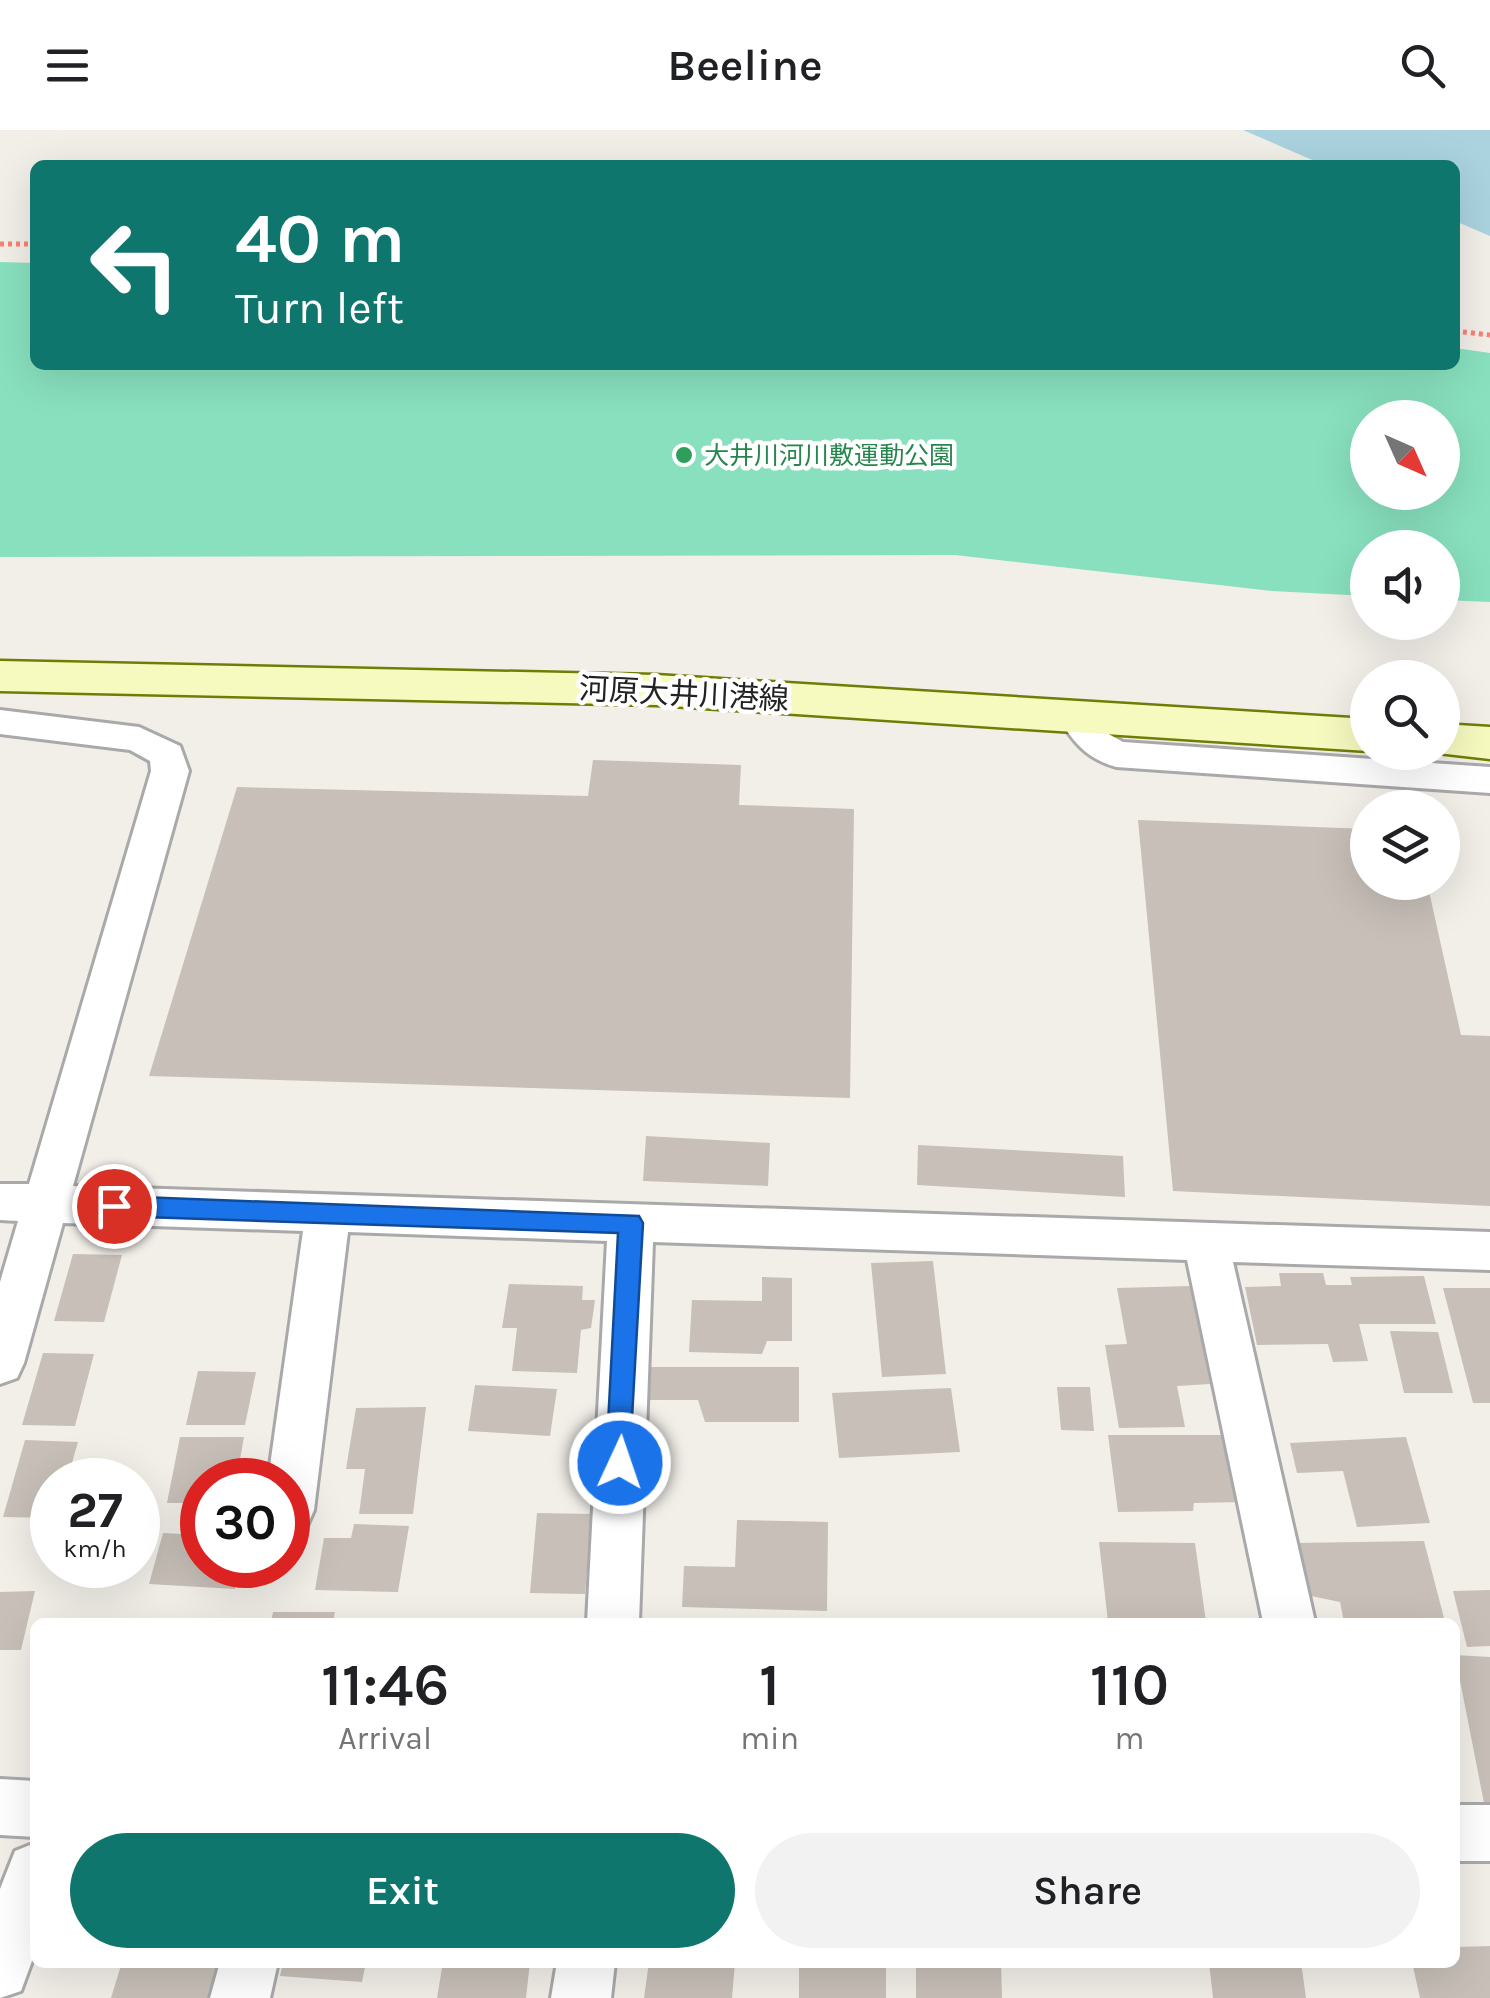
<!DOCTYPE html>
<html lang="en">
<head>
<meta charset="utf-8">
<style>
	body { margin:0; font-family:Karla,"Noto Sans JP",sans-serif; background:#f2f2f2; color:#202124; height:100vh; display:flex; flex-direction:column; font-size:38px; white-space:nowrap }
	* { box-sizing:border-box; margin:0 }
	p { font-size:32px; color:#757577 }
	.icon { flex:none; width:55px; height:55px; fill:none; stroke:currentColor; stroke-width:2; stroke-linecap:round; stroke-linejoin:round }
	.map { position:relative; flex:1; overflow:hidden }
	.panel { position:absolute; left:30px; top:1488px; width:1430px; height:350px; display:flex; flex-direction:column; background:#fff; border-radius:15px; box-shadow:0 10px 40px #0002 }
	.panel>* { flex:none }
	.guide { position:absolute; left:30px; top:30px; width:1430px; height:210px; border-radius:15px; box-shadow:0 10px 40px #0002; background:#0f766e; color:#fff; overflow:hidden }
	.needle { width:65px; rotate:135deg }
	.fabs { position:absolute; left:1350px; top:270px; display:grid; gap:20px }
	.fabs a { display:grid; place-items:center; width:110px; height:110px; border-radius:50%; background:#fff; box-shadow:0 10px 40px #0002; font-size:50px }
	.speed { position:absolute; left:30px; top:1328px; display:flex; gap:20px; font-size:50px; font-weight:700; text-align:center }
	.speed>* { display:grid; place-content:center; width:130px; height:130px; border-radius:50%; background:#fff; box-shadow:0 10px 40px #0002; line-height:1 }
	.speed small { font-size:25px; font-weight:400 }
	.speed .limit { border:15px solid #d22; background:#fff; color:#111 }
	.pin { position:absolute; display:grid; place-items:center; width:85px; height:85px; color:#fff; margin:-42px; border:5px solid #fff; border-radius:50%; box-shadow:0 2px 10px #0007 }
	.me { position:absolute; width:110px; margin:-55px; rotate:3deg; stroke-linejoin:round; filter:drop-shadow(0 0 8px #0008) }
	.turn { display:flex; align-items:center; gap:35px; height:210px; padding:0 40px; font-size:45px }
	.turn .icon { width:130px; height:130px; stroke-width:2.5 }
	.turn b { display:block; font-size:70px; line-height:85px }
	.eta { display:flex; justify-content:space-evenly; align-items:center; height:170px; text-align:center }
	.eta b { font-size:60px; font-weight:600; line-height:70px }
	.cta { display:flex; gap:20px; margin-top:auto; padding:20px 40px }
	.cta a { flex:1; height:115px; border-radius:60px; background:#0f766e; color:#fff; font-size:40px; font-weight:600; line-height:115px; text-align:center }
	.cta a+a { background:#f2f2f2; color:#202124 }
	header { display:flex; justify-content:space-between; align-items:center; height:130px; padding:0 40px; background:#fff; font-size:45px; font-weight:600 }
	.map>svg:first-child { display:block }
	.pitch { fill:#88e0be; fill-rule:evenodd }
	.water { fill:#aad3df }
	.building { fill:#c7bfb8 }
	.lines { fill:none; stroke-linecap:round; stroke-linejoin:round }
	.minor-casing { stroke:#a9a9a9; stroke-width:6 }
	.secondary-casing { stroke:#707d05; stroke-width:5 }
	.path { stroke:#fa8072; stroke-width:5; stroke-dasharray:4 4; stroke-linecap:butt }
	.minor { fill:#fff; fill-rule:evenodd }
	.secondary { fill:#f7fabf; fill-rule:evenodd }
	.route { fill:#1a73e8; stroke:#114b97; stroke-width:2.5 }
	.leisure-dot { fill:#2e9e5b; stroke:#fff; stroke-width:4 }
	.labels { text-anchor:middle; stroke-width:9; stroke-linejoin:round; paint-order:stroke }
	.far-leisure-label { font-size:25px; fill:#27864d; stroke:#fff; text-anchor:start }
	.street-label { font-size:30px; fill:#222; stroke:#fff }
</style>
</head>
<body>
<header><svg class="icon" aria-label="menu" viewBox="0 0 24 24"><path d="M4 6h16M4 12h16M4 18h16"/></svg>Beeline<svg class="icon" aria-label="search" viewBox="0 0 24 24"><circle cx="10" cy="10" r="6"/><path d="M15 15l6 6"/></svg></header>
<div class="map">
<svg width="1490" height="1868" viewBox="0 0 1490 1868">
	<rect width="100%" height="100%" fill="#f2efe9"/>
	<path class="pitch" d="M 0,132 L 35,133 L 35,235 L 1455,235 L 1455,218 L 1490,223 L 1490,472 L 1443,470 L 1442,418 L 1368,418 L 1367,466 L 1272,461 L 955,425 L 0,427 ZM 1368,288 L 1442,288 L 1442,362 L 1368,362 Z"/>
	<path class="water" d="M 1243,0 L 1490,0 L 1490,106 L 1455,91 L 1455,35 L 1324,35 Z"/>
	<g class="building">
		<path d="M 593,630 L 741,635 L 739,675 L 854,679 L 850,968 L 149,946 L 237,657 L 588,666 Z"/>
		<path d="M 1138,690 L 1368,699 L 1368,752 L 1427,752 L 1461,905 L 1490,906 L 1490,1076 L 1173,1061 Z"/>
		<path d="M 646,1006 L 770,1013 L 768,1056 L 643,1051 Z"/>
		<path d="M 918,1015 L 1123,1026 L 1125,1067 L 917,1055 Z"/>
		<path d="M 73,1124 L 122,1125 L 104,1192 L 54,1191 Z"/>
		<path d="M 933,1131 L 946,1244 L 882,1247 L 871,1133 Z"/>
		<path d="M 1279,1143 L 1323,1143 L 1326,1155 L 1352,1155 L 1350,1147 L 1424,1146 L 1436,1194 L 1359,1194 L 1368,1231 L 1333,1232 L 1328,1214 L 1257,1215 L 1245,1157 L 1281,1156 Z"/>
		<path d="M 762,1147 L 792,1148 L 792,1211 L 767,1211 L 762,1224 L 689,1222 L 692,1170 L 762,1171 Z"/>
		<path d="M 509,1154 L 583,1156 L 582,1170 L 595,1170 L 591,1198 L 581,1200 L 577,1243 L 512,1241 L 517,1198 L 502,1198 Z"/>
		<path d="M 1191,1156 L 1210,1254 L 1177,1256 L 1185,1297 L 1119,1298 L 1105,1215 L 1127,1214 L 1117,1158 Z"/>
		<path d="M 1443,1158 L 1490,1158 L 1490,1273 L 1473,1273 Z"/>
		<path d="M 1390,1201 L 1438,1202 L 1453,1263 L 1404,1263 Z"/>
		<path d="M 43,1223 L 94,1224 L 75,1296 L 22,1295 Z"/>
		<path d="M 641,1237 L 799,1237 L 799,1292 L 705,1292 L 698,1270 L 640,1270 Z"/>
		<path d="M 198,1241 L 256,1242 L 245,1295 L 186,1295 Z"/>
		<path d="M 475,1255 L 557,1259 L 550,1306 L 468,1301 Z"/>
		<path d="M 1057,1257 L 1090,1257 L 1094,1301 L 1061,1300 Z"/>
		<path d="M 951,1258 L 960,1322 L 839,1328 L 832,1263 Z"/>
		<path d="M 426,1277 L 413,1384 L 359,1384 L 365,1339 L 346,1339 L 356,1278 Z"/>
		<path d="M 1108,1305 L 1233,1305 L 1244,1372 L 1194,1373 L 1193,1381 L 1118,1382 Z"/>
		<path d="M 180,1307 L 244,1307 L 238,1341 L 263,1341 L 262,1350 L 202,1350 L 202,1373 L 167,1373 Z"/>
		<path d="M 1406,1307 L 1430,1393 L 1357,1397 L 1343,1341 L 1297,1343 L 1290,1313 Z"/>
		<path d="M 25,1310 L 78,1312 L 67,1350 L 52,1350 L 52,1388 L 3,1387 Z"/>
		<path d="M 537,1383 L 592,1384 L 585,1464 L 530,1463 Z"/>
		<path d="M 737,1390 L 828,1392 L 827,1481 L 682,1477 L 684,1436 L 735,1437 Z"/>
		<path d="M 354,1394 L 409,1396 L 398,1462 L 315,1460 L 324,1408 L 351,1408 Z"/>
		<path d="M 163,1403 L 202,1405 L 202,1435 L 241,1435 L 235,1459 L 149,1454 Z"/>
		<path d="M 1424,1411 L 1445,1492 L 1344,1492 L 1340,1472 L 1306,1465 L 1294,1413 Z"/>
		<path d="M 1099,1412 L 1195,1413 L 1206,1492 L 1108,1492 Z"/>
		<path d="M 1490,1460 L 1490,1516 L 1467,1517 L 1453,1461 Z"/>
		<path d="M 35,1461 L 21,1520 L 0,1520 L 0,1462 Z"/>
		<path d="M 273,1482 L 335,1482 L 333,1492 L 271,1492 Z"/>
		<path d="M 1455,1525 L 1490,1527 L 1490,1678 L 1485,1678 Z"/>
		<path d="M 1490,1816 L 1490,1868 L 1420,1868 L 1412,1832 L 1455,1832 L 1455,1817 Z"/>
		<path d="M 122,1832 L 190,1832 L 221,1836 L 212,1868 L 111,1868 Z"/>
		<path d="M 283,1832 L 366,1832 L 362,1852 L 280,1846 Z"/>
		<path d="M 443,1832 L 530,1832 L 526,1868 L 437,1868 Z"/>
		<path d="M 649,1832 L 735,1832 L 732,1868 L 644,1868 Z"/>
		<rect x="799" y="1832" width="87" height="36"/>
		<path d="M 916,1832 L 1001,1832 L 1002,1868 L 916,1868 Z"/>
		<path d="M 1209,1832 L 1301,1832 L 1306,1868 L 1213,1868 Z"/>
	</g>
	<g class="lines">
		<defs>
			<g id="minor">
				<path d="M 1076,575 L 1089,578 L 1105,602 L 1123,612 L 1490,637 L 1490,663 L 1116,637 C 1086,628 1074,613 1058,587 L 1063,578 Z"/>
				<path d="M 0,580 L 139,597 L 180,616 L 189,641 L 73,1056 L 1490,1102 L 1490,1140 L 1233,1132 L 1315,1492 L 1263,1492 L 1187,1130 L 653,1112 L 639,1492 L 587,1492 L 607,1111 L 348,1102 L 314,1380 L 307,1396 L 289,1403 L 288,1350 L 268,1350 L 303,1101 L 63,1093 L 24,1233 L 17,1248 L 0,1254 L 0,1152 L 18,1091 L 0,1090 L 0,1054 L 29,1054 L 151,641 L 150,631 L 130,620 L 0,604 Z"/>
				<path d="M 0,1649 L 35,1651 L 35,1707 L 0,1705 Z"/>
				<rect x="1455" y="1675" width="35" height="56"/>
				<path d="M 35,1713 L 35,1823 L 21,1861 L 0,1868 L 0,1759 L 15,1721 Z"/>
				<path d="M 220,1832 L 278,1832 L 270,1868 L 210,1868 Z"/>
				<path d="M 557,1832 L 615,1832 L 611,1868 L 551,1868 Z"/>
			</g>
			<g id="secondary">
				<path d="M 0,531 L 656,545 L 1368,589 L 1368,621 L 656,575 L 0,561 Z"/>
				<path d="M 1442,594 L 1490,597 L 1490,629 L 1429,622 L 1442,622 Z"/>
			</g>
		</defs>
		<use href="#minor" class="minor-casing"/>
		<use href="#secondary" class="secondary-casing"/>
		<g class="path">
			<path d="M 0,114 L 35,114"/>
			<path d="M 1455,201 L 1490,205"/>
		</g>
		<use href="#minor" class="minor"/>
		<use href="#secondary" class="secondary"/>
	</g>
	<path class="route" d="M 114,1066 L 639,1086 L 643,1093 L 629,1341 L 620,1345 L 610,1341 L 606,1333 L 618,1103 L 114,1086 L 102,1076 Z"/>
	<circle class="leisure-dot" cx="684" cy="325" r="10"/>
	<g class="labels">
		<g class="far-leisure-label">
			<text x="704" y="334">大井川河川敷運動公園</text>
		</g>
		<g class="street-label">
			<text transform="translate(684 564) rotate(3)" y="10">河原大井川港線</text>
		</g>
	</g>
</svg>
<div class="fabs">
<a><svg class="needle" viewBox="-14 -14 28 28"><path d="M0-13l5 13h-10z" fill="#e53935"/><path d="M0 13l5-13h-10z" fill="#757577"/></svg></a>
<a><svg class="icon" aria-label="sound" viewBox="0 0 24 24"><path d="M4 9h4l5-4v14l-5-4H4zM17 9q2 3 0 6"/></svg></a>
<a><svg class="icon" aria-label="search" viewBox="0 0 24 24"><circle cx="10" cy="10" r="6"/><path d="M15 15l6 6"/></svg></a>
<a><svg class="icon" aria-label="layers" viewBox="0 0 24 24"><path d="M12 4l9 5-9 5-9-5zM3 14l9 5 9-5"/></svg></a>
</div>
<div class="speed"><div>27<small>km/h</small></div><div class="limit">30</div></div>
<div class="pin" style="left:114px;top:1076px;background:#d93025"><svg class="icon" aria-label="arrive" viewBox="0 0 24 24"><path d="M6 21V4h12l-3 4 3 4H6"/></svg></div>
<svg class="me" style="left:620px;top:1333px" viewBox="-20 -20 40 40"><circle r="17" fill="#1a73e8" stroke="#fff" stroke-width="3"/><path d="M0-11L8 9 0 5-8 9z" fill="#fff"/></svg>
<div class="guide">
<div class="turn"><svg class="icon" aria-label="left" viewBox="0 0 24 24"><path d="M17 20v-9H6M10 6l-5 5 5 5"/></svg><div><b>40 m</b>Turn left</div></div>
</div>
<section class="panel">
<div class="eta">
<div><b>11:46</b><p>Arrival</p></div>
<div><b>1</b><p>min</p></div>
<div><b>110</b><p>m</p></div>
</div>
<div class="cta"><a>Exit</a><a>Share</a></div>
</section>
</div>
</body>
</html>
